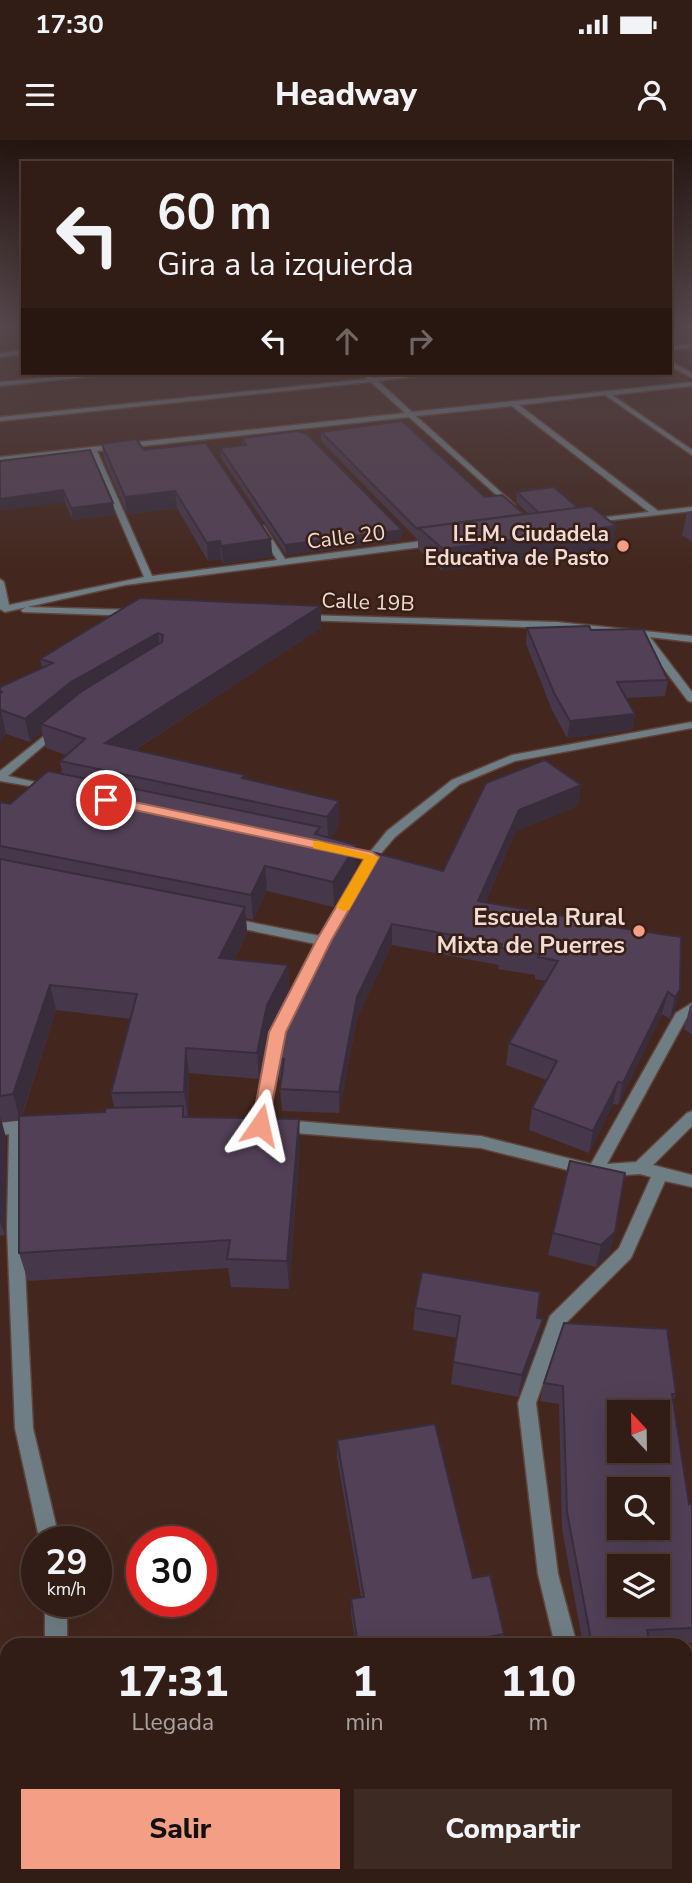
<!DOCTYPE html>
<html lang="es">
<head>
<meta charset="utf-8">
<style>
	body { margin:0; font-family:"Nunito Sans",sans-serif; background:#3d2a23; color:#f1f3f6; height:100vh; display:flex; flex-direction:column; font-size:26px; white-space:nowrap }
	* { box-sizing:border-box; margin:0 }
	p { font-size:23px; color:#a8a2a1 }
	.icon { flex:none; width:38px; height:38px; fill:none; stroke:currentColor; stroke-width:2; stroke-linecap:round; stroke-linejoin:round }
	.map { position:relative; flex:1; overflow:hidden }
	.side { position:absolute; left:0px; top:1498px; width:693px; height:245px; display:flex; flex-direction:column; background:#321d16; border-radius:21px 21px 0 0; box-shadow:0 7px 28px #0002,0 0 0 2px #4d3b35 }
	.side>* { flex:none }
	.top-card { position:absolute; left:21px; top:21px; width:651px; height:214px; border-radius:0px; box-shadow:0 7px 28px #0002,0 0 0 2px #4d3b35; background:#321d16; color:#f1f3f6; overflow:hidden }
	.needle { width:46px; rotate:338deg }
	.tools { position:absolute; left:607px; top:1260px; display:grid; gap:14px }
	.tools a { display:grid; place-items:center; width:63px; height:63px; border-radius:0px; background:#321d16; box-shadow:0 7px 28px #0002,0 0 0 2px #4d3b35; font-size:35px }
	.speed { position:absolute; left:21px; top:1386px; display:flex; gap:14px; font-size:35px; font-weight:700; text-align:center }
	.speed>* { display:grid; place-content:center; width:91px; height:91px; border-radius:50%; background:#321d16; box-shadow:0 7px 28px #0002,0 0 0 2px #4d3b35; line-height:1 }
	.speed small { font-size:18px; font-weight:400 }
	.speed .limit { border:10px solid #d22; background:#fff; color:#111 }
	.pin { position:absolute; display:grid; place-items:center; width:60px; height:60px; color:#fff; margin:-30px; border:4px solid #fff; border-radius:50%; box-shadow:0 2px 7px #0007 }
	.me { position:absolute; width:77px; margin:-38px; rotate:11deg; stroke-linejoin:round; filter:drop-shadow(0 0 5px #0008) }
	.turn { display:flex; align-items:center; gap:24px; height:147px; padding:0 21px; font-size:32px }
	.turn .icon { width:91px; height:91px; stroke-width:2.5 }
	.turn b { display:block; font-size:49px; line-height:60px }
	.lanes { display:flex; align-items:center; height:66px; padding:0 21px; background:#0003; justify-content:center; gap:35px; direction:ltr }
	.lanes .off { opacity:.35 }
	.eta { display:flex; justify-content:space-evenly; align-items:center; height:119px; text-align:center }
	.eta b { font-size:42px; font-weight:800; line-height:49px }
	.primary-button { display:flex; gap:14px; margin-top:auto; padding:14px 21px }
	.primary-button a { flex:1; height:80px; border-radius:0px; background:#f49e86; color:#111; font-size:28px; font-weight:800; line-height:80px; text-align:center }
	.primary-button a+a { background:#3d2a23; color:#f1f3f6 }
	.status { display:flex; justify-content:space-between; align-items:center; height:49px; padding:0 35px; background:#321d16; direction:ltr }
	.status svg { height:19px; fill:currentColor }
	header { display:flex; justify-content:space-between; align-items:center; height:91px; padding:0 21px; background:#321d16; font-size:32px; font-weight:800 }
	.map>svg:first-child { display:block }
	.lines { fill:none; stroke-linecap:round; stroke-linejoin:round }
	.street-casing { stroke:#5f443b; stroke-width:3 }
	.street { fill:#6f7e85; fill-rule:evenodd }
	.wall { fill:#47374a; fill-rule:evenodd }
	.shaded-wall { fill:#392d3c }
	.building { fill:#524056; stroke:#392d3c; stroke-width:2; fill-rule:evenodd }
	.route { fill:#f49e86; stroke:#9f6757; stroke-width:2 }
	.slow { fill:#f59e0b }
	.poi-dot { fill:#f49e86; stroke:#381e14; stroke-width:2.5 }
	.labels { text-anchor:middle; stroke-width:5; stroke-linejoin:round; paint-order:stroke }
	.far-poi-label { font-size:21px; font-weight:bold; fill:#efdcd6; stroke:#381e14; text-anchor:end }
	.far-street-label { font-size:21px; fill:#efdcd6; stroke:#381e14 }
	.poi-label { font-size:24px; font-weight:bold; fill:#efdcd6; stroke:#381e14; text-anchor:end }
</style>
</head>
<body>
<div class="status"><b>17:30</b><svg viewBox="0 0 49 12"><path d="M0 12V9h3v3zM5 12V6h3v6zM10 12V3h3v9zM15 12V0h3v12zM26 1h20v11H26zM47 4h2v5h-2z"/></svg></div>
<header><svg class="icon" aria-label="menu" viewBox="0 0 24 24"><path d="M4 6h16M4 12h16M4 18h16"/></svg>Headway<svg class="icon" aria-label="person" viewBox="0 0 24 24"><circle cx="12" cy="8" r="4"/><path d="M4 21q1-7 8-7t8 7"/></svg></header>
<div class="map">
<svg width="692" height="1743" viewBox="0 0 692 1743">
	<rect width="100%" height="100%" fill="#43271e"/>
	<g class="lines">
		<defs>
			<g id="street">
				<path d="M 692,204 L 692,208 L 670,210 L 670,206 Z"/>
				<path d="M 23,210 L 23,214 L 0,217 L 0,213 Z"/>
				<path d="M 670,221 L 692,233 L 692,238 L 670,226 Z"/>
				<path d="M 103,233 L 124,233 L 0,246 L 0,242 Z"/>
				<path d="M 422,233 L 441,233 L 378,241 L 412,272 L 692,242 L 692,246 L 612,255 L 692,310 L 692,315 L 605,255 L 519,265 L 658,371 L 692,367 L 692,371 L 586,383 L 585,381 L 589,379 L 649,372 L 512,266 L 416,276 L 514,364 L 515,366 L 511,368 L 409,277 L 97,311 L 152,436 L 277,420 L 257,388 L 261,386 L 264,386 L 285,419 L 437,399 L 441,402 L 437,405 L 125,445 L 5,472 L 0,469 L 0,439 L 4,442 L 9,465 L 144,437 L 90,311 L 0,321 L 0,317 L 405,273 L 371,242 L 0,281 L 0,277 L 367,239 L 365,236 L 368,234 L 374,238 Z"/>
				<path d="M 26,467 L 135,470 L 140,473 L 135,476 L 23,472 L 21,470 Z"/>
				<path d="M 302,475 L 557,482 L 692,496 L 692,502 L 650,497 L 692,552 L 692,562 L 688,561 L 639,496 L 557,488 L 299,480 L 297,478 Z"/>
				<path d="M 692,582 L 692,588 L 515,621 L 460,644 L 395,697 L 377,718 L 331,801 L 285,892 L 268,985 L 265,989 L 255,989 L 252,985 L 271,892 L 316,804 L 224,785 L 223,782 L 224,779 L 229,778 L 320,796 L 366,717 L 387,691 L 452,640 L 512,615 Z"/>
				<path d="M 58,585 L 62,586 L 62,590 L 8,636 L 53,646 L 53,650 L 0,641 L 0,631 Z"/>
				<path d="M 692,863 L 692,875 L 686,879 L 607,1024 L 636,1022 L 687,973 L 692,971 L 692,986 L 653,1025 L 692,1035 L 692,1047 L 665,1041 L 631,1118 L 563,1186 L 536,1263 L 558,1434 L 577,1505 L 555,1505 L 538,1434 L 518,1263 L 550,1176 L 619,1108 L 651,1037 L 640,1034 L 595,1037 L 481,1008 L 283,992 L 278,990 L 275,986 L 278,982 L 283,980 L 481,996 L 591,1024 L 676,873 Z"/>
				<path d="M 17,981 L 44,983 L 47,987 L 44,991 L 25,994 L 23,1088 L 33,1288 L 60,1402 L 40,1402 L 15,1288 L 7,1088 L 9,994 L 0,995 L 0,983 Z"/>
				<rect x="45" y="1461" width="22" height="44"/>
				<path d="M 7,1599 L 7,1632 L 0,1634 L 0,1601 Z"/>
				<path d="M 615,1736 L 639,1736 L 641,1743 L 617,1743 Z"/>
			</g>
		</defs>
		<use href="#street" class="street-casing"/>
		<use href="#street" class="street"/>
	</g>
	<g class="wall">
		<path d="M 321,292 L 485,357 L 524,374 L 529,374 L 516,362 L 517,352 L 613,408 L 442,431 L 418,409 L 418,399 L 417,399 L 321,301 Z"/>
		<path d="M 242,298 L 402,390 L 401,400 L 286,415 L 221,318 L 220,308 L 242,306 Z"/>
		<path d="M 102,304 L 144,310 L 271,399 L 272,417 L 223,424 L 221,419 L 208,421 L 177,368 L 127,374 L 104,320 Z"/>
		<path d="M 0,321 L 115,375 L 73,380 L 65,362 Z"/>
		<path d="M 692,371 L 692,402 L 682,395 L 687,372 Z"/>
		<path d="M 140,458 L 321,466 L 321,488 L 135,610 L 245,635 L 245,639 L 339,661 L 339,686 L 330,698 L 356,729 L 334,767 L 267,751 L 253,780 L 246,778 L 247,793 L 234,820 L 288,825 L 289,851 L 269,891 L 259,939 L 189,933 L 188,977 L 300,1008 L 289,1149 L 231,1147 L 228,1128 L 28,1141 L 19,1113 L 19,980 L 2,982 L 6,998 L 5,1095 L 0,1096 L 0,662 L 10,664 L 62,634 L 60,621 L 66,615 L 46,608 L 42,592 L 30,602 L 6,594 L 0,601 L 0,547 L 42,528 L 40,519 ZM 56,870 L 131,879 L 111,953 L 114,967 L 105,972 L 22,976 Z"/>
		<path d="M 527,488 L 668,540 L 665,556 L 626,558 L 635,574 L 632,590 L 567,598 L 552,570 L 526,504 Z"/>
		<path d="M 581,645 L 578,666 L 516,691 L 485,763 L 586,784 L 680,850 L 674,872 L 670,879 L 662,874 L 618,965 L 613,964 L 589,1013 L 529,990 L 532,968 L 547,940 L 506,925 L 509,903 L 546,841 L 535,839 L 535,835 L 498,829 L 499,825 L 392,805 L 357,878 L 339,973 L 282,971 L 280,949 L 281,940 L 279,940 L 278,918 L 311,831 L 443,731 Z"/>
		<path d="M 692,864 L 692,895 L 684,889 L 690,866 Z"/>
		<path d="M 615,1092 L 609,1114 L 596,1127 L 548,1115 L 553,1093 Z"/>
		<path d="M 415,1168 L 537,1178 L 538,1201 L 518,1257 L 451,1244 L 457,1198 L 413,1190 Z"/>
		<path d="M 544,1243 L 676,1254 L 673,1262 L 689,1364 L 692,1364 L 692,1503 L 650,1505 L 583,1505 L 562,1389 L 559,1264 L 540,1261 Z"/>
		<path d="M 337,1300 L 473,1438 L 504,1494 L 501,1505 L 356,1505 L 351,1474 L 351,1459 L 361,1457 L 337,1317 Z"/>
		<path d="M 643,1736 L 686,1736 L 692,1743 L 644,1743 Z"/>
	</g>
	<g class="shaded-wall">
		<path d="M 63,350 L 65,362 L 0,371 L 0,359 Z"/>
		<path d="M 175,351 L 177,368 L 127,374 L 125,357 Z"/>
		<path d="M 113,363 L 115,375 L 73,380 L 71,368 Z"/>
		<path d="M 616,386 L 613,408 L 442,431 L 443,409 Z"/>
		<path d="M 402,390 L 401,400 L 286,415 L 285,405 Z"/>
		<path d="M 271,399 L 272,417 L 223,424 L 221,406 Z"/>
		<path d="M 220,401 L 221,419 L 208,421 L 207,403 Z"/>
		<path d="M 321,466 L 321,488 L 108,627 L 105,603 Z"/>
		<path d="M 158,493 L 161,516 L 41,584 L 42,592 L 30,602 L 25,579 L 71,542 Z"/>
		<path d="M 1,570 L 6,594 L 0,601 L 0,571 Z"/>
		<path d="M 635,574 L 632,590 L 567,598 L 570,581 Z"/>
		<path d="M 581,645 L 578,666 L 516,691 L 476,783 L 478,761 L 519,670 Z"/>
		<path d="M 339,661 L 339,686 L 328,701 L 327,677 Z"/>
		<path d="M 356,705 L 356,729 L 334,767 L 333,742 Z"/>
		<path d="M 265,726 L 267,751 L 253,780 L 251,755 Z"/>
		<path d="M 245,767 L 247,793 L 222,844 L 219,818 Z"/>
		<path d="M 392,784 L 392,805 L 357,878 L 339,973 L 339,952 L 357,857 Z"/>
		<path d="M 288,825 L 289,851 L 269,891 L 259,939 L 257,913 L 267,865 Z"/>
		<path d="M 50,845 L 56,870 L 20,980 L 13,954 Z"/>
		<path d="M 680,850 L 674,872 L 670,879 L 675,857 Z"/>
		<path d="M 668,852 L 662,874 L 618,965 L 623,943 Z"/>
		<path d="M 186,908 L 189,933 L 188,977 L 184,952 Z"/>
		<path d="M 618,942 L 613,964 L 589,1013 L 593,991 Z"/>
		<path d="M 0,977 L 6,998 L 5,1095 L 0,1081 Z"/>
		<path d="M 299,979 L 300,1008 L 289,1149 L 287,1121 Z"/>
		<path d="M 615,1092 L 609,1114 L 596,1127 L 601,1105 Z"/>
		<path d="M 543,1179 L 538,1201 L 518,1257 L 522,1235 Z"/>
	</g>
	<g class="building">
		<path d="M 402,281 L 485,357 L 502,355 L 524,374 L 419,388 L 420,389 L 417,389 L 321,292 Z"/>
		<path d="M 298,291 L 307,294 L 402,390 L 285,405 L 220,308 L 246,305 L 242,298 Z"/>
		<path d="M 136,299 L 144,310 L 206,303 L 271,399 L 221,406 L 220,401 L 207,403 L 175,351 L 125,357 L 102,304 Z"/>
		<path d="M 90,310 L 113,363 L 71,368 L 63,350 L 0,359 L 0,321 Z"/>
		<path d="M 554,347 L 578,368 L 539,373 L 517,352 Z"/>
		<path d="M 591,366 L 616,386 L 443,409 L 419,388 Z"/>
		<path d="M 140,458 L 321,466 L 105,603 L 245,635 L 242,638 L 339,661 L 327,677 L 60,621 L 85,599 L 41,584 L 82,551 L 162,502 L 163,495 L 158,493 L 71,542 L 25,579 L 1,570 L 0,571 L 0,554 L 2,552 L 0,551 L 0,547 L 53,523 L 40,519 Z"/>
		<path d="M 589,486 L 591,490 L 643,489 L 668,540 L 617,542 L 635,574 L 570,581 L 554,553 L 527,488 Z"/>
		<path d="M 545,620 L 581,645 L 519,670 L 478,761 L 587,780 L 586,783 L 681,797 L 680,850 L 675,857 L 668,852 L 623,943 L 618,942 L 593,991 L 532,968 L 557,921 L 509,903 L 558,821 L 538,817 L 539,814 L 501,808 L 502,804 L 392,784 L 357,857 L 339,952 L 280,949 L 284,919 L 278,918 L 286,871 L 307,831 L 311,831 L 372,712 L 443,731 L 486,643 Z"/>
		<path d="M 48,631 L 320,687 L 315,694 L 356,705 L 333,742 L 265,726 L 251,755 L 0,706 L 0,662 L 10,664 Z"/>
		<path d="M 0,719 L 245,767 L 219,818 L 288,825 L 267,865 L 257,913 L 186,908 L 184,952 L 111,953 L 137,854 L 50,845 L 13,954 L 0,956 Z"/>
		<path d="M 183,966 L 183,977 L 299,979 L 287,1121 L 227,1119 L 230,1100 L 19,1113 L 19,976 L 105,972 L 106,968 Z"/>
		<path d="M 570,1021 L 625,1033 L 615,1092 L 601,1105 L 553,1093 Z"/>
		<path d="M 422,1132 L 540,1152 L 537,1178 L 543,1179 L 522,1235 L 453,1222 L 460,1176 L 415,1168 Z"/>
		<path d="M 564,1183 L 667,1189 L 676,1254 L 672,1254 L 689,1364 L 692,1364 L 692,1488 L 647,1490 L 650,1505 L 592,1505 L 567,1372 L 563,1246 L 544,1243 ZM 620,1272 L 658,1272 L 658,1311 L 620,1311 ZM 620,1349 L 658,1349 L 658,1388 L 620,1388 ZM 620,1426 L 658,1426 L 658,1465 L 620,1465 Z"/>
		<path d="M 435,1284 L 473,1438 L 490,1435 L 504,1494 L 471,1500 L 472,1505 L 358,1505 L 351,1459 L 364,1457 L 337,1300 Z"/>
		<path d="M 686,1605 L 691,1605 L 692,1609 L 692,1743 L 653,1743 L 652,1736 L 686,1736 Z"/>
		<path d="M 116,1736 L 322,1736 L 323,1743 L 115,1743 Z"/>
		<path d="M 428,1736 L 561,1736 L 562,1742 L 574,1743 L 428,1743 Z"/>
	</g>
	<linearGradient id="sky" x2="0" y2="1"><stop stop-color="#251510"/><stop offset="0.43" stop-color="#55474c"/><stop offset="1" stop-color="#55474c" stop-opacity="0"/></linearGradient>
	<rect width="692" height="431" fill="url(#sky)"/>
	<path class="route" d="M 106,656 L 372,712 L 379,717 L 331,801 L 286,892 L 267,989 L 254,989 L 252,985 L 269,892 L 316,801 L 364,719 L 102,663 L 100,660 Z"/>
	<path class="slow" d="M 318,701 L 379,717 L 349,770 L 343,771 L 336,767 L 364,719 L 313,708 L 313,702 Z"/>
	<g class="poi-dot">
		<circle cx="623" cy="406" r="7"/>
		<circle cx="639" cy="791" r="7"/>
	</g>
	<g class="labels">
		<g class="far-poi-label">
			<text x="609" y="401">I.E.M. Ciudadela<tspan x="609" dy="24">Educativa de Pasto</tspan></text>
		</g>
		<g class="far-street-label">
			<text transform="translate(346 397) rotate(-7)" y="7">Calle 20</text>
			<text transform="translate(368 462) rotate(2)" y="7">Calle 19B</text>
		</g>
		<g class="poi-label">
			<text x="625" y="785">Escuela Rural<tspan x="625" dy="28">Mixta de Puerres</tspan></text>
		</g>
	</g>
</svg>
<div class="tools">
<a><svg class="needle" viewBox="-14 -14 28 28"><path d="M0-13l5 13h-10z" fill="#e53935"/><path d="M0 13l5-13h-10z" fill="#a8a2a1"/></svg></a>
<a><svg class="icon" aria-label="search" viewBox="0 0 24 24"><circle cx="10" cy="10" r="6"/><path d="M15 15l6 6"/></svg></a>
<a><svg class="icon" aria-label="layers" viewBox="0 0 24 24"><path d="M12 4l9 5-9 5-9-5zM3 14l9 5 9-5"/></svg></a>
</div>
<div class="speed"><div>29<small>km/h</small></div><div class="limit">30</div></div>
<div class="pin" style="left:106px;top:660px;background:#d93025"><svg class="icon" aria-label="arrive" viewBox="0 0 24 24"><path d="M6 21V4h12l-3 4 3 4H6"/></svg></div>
<svg class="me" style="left:260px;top:985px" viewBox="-20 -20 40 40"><path d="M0-17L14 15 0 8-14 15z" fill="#f49e86" stroke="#fff" stroke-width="4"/></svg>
<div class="top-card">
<div class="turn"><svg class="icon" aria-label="left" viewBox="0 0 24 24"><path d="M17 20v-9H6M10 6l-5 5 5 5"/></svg><div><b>60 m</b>Gira a la izquierda</div></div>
<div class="lanes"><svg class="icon" aria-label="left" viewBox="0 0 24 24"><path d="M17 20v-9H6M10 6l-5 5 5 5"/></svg><svg class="icon off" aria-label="ahead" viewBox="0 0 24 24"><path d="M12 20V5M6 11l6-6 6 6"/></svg><svg class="icon off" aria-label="right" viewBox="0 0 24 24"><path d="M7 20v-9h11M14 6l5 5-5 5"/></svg></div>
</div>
<section class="side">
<div class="eta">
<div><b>17:31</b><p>Llegada</p></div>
<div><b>1</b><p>min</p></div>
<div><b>110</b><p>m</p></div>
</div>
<div class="primary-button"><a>Salir</a><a>Compartir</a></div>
</section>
</div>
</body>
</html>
